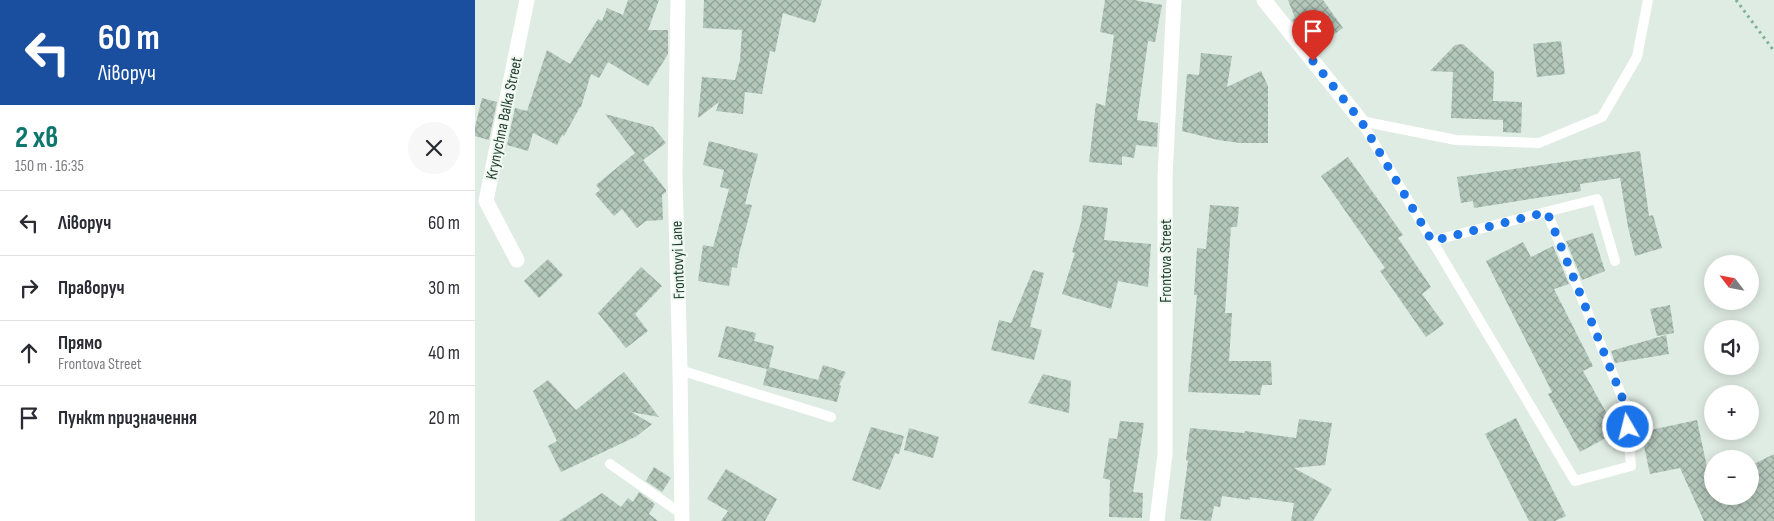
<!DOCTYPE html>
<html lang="uk">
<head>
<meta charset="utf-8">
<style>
	body { margin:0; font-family:"Sofia Sans Condensed",sans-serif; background:#f7f7f7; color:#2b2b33; height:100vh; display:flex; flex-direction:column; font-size:19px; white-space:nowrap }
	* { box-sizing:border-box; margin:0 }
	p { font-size:16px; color:#7c7c81 }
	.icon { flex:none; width:28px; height:28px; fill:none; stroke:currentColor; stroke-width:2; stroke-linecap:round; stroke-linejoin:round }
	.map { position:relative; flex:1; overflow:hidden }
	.drawer { display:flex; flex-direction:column; background:#fff; width:475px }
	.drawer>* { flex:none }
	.banner { background:#1a4fa0; color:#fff; overflow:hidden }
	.needle { width:32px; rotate:302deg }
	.buttons { position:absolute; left:1229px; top:255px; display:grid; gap:10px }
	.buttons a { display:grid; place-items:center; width:55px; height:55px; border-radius:50%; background:#fff; box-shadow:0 2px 12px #0003; font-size:25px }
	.pin { position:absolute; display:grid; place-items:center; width:42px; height:42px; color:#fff; margin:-51px -21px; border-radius:50% 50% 50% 0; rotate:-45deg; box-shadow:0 0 5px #0007 }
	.pin .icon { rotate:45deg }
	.me { position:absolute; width:55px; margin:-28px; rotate:352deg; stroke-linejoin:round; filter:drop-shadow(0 0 4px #0008) }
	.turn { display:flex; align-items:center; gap:18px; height:105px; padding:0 15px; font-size:22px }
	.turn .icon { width:65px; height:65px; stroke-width:2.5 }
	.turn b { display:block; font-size:35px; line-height:42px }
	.round { display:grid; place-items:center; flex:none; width:52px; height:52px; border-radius:26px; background:#f7f7f7 }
	.headline { display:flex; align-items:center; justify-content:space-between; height:85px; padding:0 15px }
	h1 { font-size:30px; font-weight:700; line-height:38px; color:#0f766e }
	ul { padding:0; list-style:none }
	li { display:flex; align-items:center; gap:15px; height:65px; padding:0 15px; border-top:1px solid #e1e1e2 }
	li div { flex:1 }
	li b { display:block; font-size:19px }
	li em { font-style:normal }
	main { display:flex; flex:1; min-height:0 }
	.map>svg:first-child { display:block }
	.building { fill:url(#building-cross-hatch) }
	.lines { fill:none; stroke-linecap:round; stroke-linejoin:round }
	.path { stroke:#7db294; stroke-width:3; stroke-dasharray:2.5 4; stroke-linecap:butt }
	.service { stroke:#fff; stroke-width:10 }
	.minor { stroke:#fff; stroke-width:15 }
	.route { stroke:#1a73e8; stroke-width:9; stroke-dasharray:0 16.2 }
	.labels { text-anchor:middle; stroke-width:4; stroke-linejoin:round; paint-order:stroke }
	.street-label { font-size:16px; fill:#1f3d2d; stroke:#f0f8f2 }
</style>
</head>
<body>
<main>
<section class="drawer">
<div class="banner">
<div class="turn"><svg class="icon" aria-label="left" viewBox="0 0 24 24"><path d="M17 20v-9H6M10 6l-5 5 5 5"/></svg><div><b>60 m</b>Ліворуч</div></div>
</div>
<div class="headline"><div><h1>2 хв</h1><p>150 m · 16:35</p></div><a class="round"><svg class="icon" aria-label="close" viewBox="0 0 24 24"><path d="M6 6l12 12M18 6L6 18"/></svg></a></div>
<ul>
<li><svg class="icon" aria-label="left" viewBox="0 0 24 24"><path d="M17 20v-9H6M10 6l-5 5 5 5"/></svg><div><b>Ліворуч</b></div><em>60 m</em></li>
<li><svg class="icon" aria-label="right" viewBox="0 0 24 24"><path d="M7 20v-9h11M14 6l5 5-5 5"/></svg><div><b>Праворуч</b></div><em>30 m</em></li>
<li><svg class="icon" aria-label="ahead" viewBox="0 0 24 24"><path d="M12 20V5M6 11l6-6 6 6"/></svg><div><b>Прямо</b><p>Frontova Street</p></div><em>40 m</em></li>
<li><svg class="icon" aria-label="arrive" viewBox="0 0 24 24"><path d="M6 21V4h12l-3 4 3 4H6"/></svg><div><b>Пункт призначення</b></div><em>20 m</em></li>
</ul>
</section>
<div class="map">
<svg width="1299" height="521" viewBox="0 0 1299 521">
	<defs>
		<pattern id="building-cross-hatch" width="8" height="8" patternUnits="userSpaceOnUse" patternTransform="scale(1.25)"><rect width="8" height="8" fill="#b4c7bb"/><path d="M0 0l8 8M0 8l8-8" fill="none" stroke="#92a398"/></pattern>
	</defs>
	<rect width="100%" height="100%" fill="#dfece3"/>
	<g class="building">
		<path d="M 153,0 L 184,0 L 173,30 L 193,30 L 193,54 L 173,86 L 133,62 L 124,78 L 116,74 L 106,107 L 105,107 L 89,136 L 87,135 L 82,145 L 58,133 L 53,151 L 32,145 L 40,108 L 52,111 L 72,50 L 95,64 L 123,19 L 127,21 L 132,8 L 148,15 Z"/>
		<path d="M 229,0 L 347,0 L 340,23 L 308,13 L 300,52 L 295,51 L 287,94 L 270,92 L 268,114 L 241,111 L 244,102 L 223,118 L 227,77 L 260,80 L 265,60 L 267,30 L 228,28 Z"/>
		<path d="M 630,0 L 659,0 L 687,5 L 680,42 L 673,41 L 662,120 L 683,123 L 682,147 L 661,145 L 659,158 L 647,156 L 647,165 L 614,162 L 621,103 L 630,106 L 639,35 L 625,32 Z"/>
		<path d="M 813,0 L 848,0 L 868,28 L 840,48 L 817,20 L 820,18 Z"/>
		<path d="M 1086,41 L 1090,74 L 1062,77 L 1058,44 Z"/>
		<path d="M 988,44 L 1019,72 L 1018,101 L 1047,102 L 1046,133 L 1028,132 L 1028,120 L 976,118 L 978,72 L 955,71 L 980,45 Z"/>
		<path d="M 726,53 L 757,56 L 752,87 L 786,71 L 793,86 L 793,143 L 765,143 L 743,140 L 707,131 L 712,74 L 724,75 Z"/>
		<path d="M 7,98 L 22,102 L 14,140 L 0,136 L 0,127 Z"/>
		<path d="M 130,114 L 178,127 L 191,143 L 168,160 L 191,190 L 191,192 L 187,195 L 188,220 L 171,221 L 162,228 L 147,209 L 139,216 L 120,194 L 125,190 L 121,185 L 160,153 Z"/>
		<path d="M 234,141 L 283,154 L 270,204 L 277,205 L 264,254 L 262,268 L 257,267 L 254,286 L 223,281 L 228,245 L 238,247 L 254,189 L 245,187 L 249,170 L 228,165 Z"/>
		<path d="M 1165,151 L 1174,216 L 1178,215 L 1187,248 L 1160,256 L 1153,227 L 1145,178 L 1105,184 L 1106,191 L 999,208 L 998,201 L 986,203 L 982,177 Z"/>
		<path d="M 873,157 L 928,235 L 923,238 L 956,287 L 947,294 L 969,324 L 951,337 L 905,271 L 910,268 L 846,176 Z"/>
		<path d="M 608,205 L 633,208 L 629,240 L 676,244 L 673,287 L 643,281 L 636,309 L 587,294 L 600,253 L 597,252 L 606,222 Z"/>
		<path d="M 735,205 L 764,207 L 762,227 L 756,227 L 750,313 L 757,313 L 754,361 L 796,361 L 797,385 L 787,385 L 785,395 L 713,392 L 722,295 L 719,295 L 722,248 L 731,249 Z"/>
		<path d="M 1118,233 L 1130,271 L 1107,280 L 1091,241 Z"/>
		<path d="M 1048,242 L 1056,257 L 1078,246 L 1094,284 L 1079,289 L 1118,366 L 1108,371 L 1142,432 L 1105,452 L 1073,394 L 1077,392 L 1011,261 Z"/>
		<path d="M 73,259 L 88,275 L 64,298 L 49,281 Z"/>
		<path d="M 166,267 L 187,286 L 160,314 L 173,331 L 151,348 L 123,313 Z"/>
		<path d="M 558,270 L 569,273 L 555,327 L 567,330 L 559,360 L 516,350 L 524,320 L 536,323 Z"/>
		<path d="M 1195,305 L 1199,333 L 1182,336 L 1175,309 Z"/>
		<path d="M 251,326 L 281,333 L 279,341 L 299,346 L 294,367 L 343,380 L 348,365 L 371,372 L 364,385 L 366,386 L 362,402 L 288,385 L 292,369 L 243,357 Z"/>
		<path d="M 1191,335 L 1194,354 L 1140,363 L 1136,351 Z"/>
		<path d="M 149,372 L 184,417 L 156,412 L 177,424 L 162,436 L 86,472 L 73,446 L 82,441 L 58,391 L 73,380 L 101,410 Z"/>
		<path d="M 568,374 L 596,381 L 594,413 L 553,403 Z"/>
		<path d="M 1041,418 L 1091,516 L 1080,521 L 1054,521 L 1010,434 Z"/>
		<path d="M 824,419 L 857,423 L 850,465 L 819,468 L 857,489 L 838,521 L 816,521 L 819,503 L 775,497 L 775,500 L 747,496 L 745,507 L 739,506 L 736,521 L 705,519 L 713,461 L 711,460 L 715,428 L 769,433 L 770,431 L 821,438 Z"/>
		<path d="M 1222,420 L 1238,496 L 1275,496 L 1275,466 L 1299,454 L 1299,521 L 1229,521 L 1205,468 L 1175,474 L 1166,432 Z"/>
		<path d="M 645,421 L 669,423 L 658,492 L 668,493 L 667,518 L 634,517 L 635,480 L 628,478 L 634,438 L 642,439 Z"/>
		<path d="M 396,427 L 429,436 L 424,454 L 420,453 L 405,490 L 377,480 Z"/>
		<path d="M 434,428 L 464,437 L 458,458 L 429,450 Z"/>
		<path d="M 179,467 L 196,478 L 187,492 L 171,481 Z"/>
		<path d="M 251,469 L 302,499 L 290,521 L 246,521 L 253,511 L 232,499 Z"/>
		<path d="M 164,492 L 180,504 L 174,514 L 183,521 L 84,521 L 127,493 L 146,507 L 153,498 L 158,502 Z"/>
	</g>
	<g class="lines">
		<path class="path" d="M 1261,0 L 1299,51"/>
		<g class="service">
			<path d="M 886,121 L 1100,481 L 1156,466 L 1151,407 L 1072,212"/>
			<path d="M 886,121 L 981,140 L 1064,143 L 1127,117 L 1162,57 L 1173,0"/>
			<path d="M 957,241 L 1122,199 L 1140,261"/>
			<path d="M 205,370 L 356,417"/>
			<path d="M 135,464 L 207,514"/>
		</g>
		<g class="minor">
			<path d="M 203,0 L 200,176 L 205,370 L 207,521"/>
			<path d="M 789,0 L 886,121"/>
			<path d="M 42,260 L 11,201 L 52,0"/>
			<path d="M 682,521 L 690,454 L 690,176 L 699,0"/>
		</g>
	</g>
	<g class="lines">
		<path class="route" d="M 838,61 L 886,121 L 957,241 L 1072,212 L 1151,407 L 1153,427"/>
	</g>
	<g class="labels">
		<g class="street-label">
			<text transform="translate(28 118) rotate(-78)" y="6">Krynychna Balka Street</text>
			<text transform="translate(202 260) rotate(-92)" y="6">Frontovyi Lane</text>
			<text transform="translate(690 261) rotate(-90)" y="6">Frontova Street</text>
		</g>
	</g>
</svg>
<div class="buttons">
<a><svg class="needle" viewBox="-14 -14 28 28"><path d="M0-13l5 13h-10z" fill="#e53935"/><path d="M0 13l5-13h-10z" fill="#7c7c81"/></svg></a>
<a><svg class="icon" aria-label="sound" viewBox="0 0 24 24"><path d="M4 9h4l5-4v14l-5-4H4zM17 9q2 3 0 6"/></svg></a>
<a>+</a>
<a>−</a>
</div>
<div class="pin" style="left:838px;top:61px;background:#d93025"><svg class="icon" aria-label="arrive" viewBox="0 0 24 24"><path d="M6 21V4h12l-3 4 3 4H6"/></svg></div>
<svg class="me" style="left:1153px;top:427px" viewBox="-20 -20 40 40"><circle r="17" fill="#1a73e8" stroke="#fff" stroke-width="3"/><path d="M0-11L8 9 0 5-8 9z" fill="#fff"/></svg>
</div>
</main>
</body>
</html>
